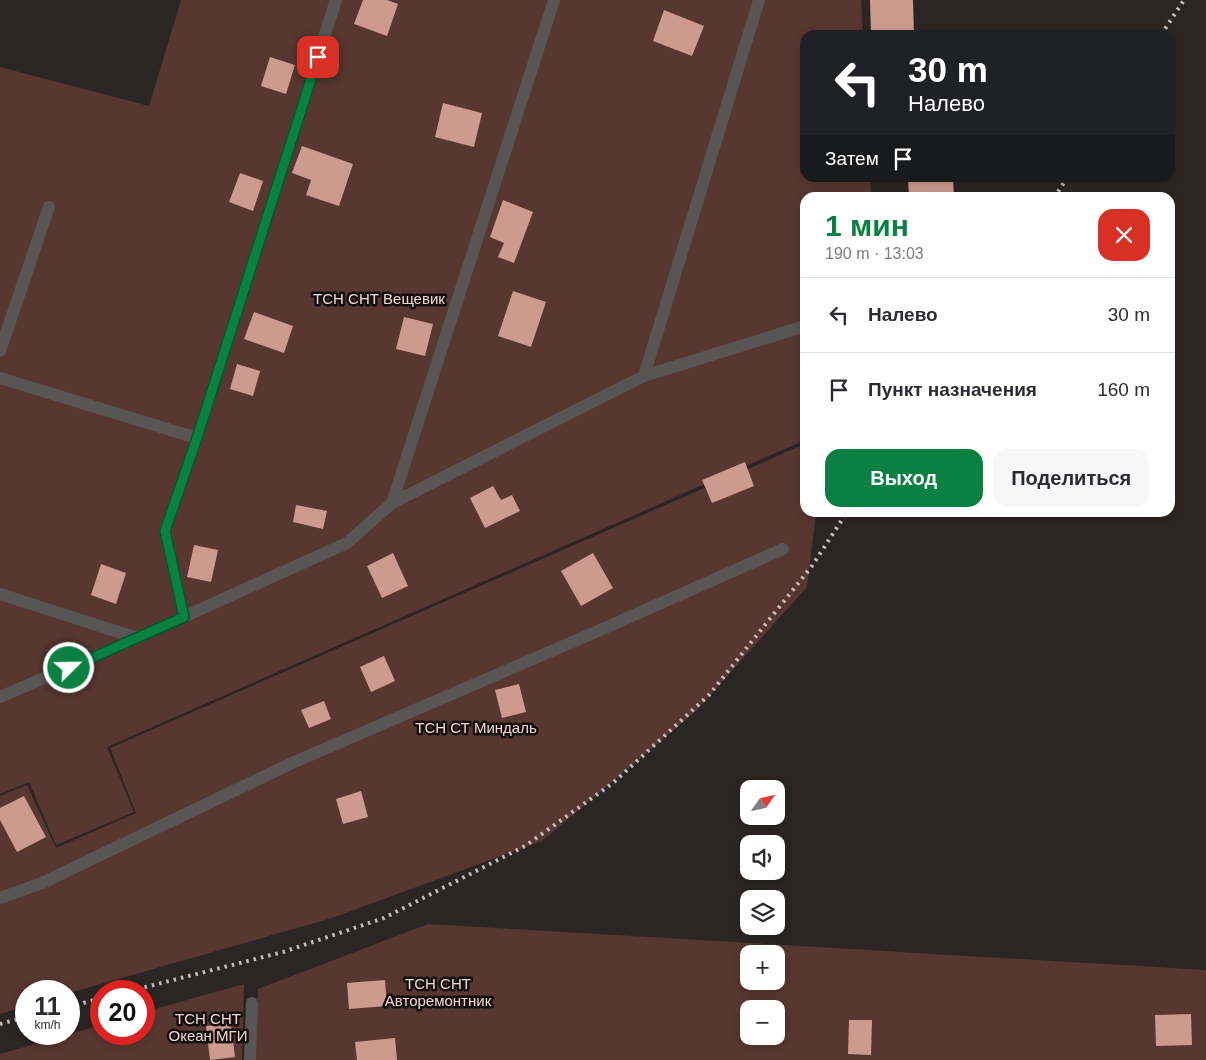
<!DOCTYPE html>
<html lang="ru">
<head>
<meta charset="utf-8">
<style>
	body { margin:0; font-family:Arial,sans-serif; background:#f7f7f7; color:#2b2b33; height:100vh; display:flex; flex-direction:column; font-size:19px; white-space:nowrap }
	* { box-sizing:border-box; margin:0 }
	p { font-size:16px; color:#7c7c81 }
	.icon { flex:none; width:28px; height:28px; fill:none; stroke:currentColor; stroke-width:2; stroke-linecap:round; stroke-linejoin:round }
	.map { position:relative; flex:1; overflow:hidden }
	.sheet { position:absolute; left:800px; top:192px; width:375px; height:325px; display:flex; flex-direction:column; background:#fff; border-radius:15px; box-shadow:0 2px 8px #0003 }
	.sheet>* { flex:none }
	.guide { position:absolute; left:800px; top:30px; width:375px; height:152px; border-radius:15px; box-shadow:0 2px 8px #0003; background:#202124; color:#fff; overflow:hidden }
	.needle { width:32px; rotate:56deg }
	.buttons { position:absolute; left:740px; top:780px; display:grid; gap:10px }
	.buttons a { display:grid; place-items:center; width:45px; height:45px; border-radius:10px; background:#fff; box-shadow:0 2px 8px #0003; font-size:25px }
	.speed { position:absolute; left:15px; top:980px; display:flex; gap:10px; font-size:25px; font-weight:700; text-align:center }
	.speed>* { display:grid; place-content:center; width:65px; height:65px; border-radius:50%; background:#fff; box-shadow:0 2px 8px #0003; line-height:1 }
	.speed small { font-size:12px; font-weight:400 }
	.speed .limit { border:8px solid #d22; background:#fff; color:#111 }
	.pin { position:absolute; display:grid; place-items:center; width:42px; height:42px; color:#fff; margin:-21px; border-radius:10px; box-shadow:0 2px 8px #0006 }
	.me { position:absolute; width:55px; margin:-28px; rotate:67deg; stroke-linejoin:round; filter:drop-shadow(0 0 4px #0008) }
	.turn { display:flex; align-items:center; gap:18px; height:105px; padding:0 25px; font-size:22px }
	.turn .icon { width:65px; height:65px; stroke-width:2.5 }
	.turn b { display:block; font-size:35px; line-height:42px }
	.then { display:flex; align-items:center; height:48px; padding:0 25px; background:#0003; gap:10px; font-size:19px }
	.round { display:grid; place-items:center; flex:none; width:52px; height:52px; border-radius:15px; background:#f7f7f7 }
	.summary { display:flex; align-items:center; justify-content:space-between; height:85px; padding:0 25px }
	h1 { font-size:30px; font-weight:600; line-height:38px; color:#0b8043 }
	.button { display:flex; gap:10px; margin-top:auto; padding:10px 25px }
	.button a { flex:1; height:58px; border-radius:15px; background:#0b8043; color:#fff; font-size:20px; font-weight:600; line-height:58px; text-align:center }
	.button a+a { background:#f7f7f7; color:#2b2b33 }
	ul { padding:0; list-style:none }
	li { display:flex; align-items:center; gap:15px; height:75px; padding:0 25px; border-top:1px solid #e1e1e2 }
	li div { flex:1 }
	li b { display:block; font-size:19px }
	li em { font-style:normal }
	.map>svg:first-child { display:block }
	.green { fill:#583730; fill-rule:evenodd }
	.building { fill:#cd9a90 }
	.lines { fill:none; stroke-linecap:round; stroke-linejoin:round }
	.minor { stroke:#595555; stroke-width:12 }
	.rail { stroke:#c3bebd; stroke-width:4; stroke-dasharray:2.5 5; stroke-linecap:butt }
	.route-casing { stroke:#07532c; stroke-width:12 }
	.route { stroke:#0b8043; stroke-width:9 }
	.labels { text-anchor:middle; stroke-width:5; stroke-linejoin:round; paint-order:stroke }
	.park-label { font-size:15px; fill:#f7d6d0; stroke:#120f0e }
</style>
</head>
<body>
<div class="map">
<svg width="1206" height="1060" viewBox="0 0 1206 1060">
	<rect width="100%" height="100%" fill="#2b2523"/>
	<g class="green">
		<path d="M 181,0 L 861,0 L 863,35 L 805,35 L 805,178 L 870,178 L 871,197 L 805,198 L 805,440 L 107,747 L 134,812 L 56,845 L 29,782 L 0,794 L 0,67 L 149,106 Z"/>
		<path d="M 805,444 L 805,512 L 816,513 L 807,587 L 695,712 L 542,841 L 332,918 L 69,993 L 69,991 L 26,991 L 26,1006 L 0,1014 L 0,796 L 27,785 L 56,848 L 136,813 L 110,748 Z"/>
		<path d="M 428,924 L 1206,970 L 1206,1060 L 255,1060 L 258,989 ZM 749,954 L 776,954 L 776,981 L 749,981 ZM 749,1009 L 776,1009 L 776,1036 L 749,1036 Z"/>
		<path d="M 244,984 L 242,1060 L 0,1060 L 0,1054 L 101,1025 L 101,1034 L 144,1034 L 144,1012 Z"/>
	</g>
	<g class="building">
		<path d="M 363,0 L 387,0 L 398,4 L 387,36 L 354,24 Z"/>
		<path d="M 870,0 L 913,0 L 914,35 L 871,35 Z"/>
		<path d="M 664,10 L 704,26 L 692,56 L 653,41 Z"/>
		<path d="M 270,57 L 295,65 L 286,94 L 261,86 Z"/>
		<path d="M 443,103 L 482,113 L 474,147 L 435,137 Z"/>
		<path d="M 302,146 L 353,164 L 339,206 L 306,195 L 311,180 L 292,173 Z"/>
		<path d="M 240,173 L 263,181 L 253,211 L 229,202 Z"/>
		<path d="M 908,178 L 953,178 L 954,198 L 909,198 Z"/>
		<path d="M 503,200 L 533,212 L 514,263 L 498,257 L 504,243 L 490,237 Z"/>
		<path d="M 513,291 L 546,302 L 531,347 L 498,336 Z"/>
		<path d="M 254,312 L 293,326 L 284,353 L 244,339 Z"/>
		<path d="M 404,317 L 433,324 L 425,356 L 396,349 Z"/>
		<path d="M 237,364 L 260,371 L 253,396 L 230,389 Z"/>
		<path d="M 745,462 L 754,486 L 712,503 L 702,480 Z"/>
		<path d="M 493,486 L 501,500 L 512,495 L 520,511 L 485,528 L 470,498 Z"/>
		<path d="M 296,505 L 327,511 L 323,529 L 293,522 Z"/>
		<path d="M 194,545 L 218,550 L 211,582 L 187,577 Z"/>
		<path d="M 393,553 L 408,586 L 382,598 L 367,566 Z"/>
		<path d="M 593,553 L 613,588 L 581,606 L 561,571 Z"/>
		<path d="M 101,564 L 126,573 L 116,604 L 91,595 Z"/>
		<path d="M 384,656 L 395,681 L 371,692 L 360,667 Z"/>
		<path d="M 519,684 L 526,712 L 502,718 L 495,690 Z"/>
		<path d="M 324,701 L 331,719 L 309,728 L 301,710 Z"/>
		<path d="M 361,791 L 368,817 L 343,824 L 336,799 Z"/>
		<path d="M 24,796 L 46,837 L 17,852 L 0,820 L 0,808 Z"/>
		<path d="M 385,980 L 387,1006 L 349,1009 L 347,983 Z"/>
		<path d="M 1191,1014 L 1192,1045 L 1156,1046 L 1155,1015 Z"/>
		<path d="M 849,1020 L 872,1020 L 871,1055 L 848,1054 Z"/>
		<path d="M 231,1024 L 235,1057 L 210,1060 L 206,1026 Z"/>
		<path d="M 395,1038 L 397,1060 L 357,1060 L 355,1042 Z"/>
	</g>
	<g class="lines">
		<g class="minor">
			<path d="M 0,351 L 49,207"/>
			<path d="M 644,376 L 759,0"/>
			<path d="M 0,378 L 197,438"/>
			<path d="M 392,503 L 554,0"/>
			<path d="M 0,594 L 137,638"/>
			<path d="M 184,617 L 165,531 L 197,438 L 336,0"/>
			<path d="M 0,697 L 137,638 L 347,543 L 392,503 L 644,376 L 805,326"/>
			<path d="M 0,898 L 42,883 L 292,763 L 598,631 L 783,549"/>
			<path d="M 250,1060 L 252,1003"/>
		</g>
		<g class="rail">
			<path d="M 1161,35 L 1184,0"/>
			<path d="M 1054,198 L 1067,178"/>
			<path d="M 130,991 L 283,952 L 384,918 L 525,846 L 613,783 L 709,695 L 812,566 L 847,512"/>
			<path d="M 69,1007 L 101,998"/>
			<path d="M 0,1024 L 26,1017"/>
		</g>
	</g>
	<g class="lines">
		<defs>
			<path id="route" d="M 69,668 L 184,617 L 165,531 L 197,438 L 318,57"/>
		</defs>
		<use href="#route" class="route-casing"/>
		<use href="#route" class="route"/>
	</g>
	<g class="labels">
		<g class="park-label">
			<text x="379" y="304">ТСН СНТ Вещевик</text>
			<text x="476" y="733">ТСН СТ Миндаль</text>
			<text x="438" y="989">ТСН СНТ<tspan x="438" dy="17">Авторемонтник</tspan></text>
			<text x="208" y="1024">ТСН СНТ<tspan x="208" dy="17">Океан МГИ</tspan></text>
		</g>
	</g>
</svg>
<div class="buttons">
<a><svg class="needle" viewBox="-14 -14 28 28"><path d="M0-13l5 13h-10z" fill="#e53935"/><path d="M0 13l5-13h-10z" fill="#7c7c81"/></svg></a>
<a><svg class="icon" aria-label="sound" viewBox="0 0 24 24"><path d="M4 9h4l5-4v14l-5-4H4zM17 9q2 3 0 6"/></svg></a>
<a><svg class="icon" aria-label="layers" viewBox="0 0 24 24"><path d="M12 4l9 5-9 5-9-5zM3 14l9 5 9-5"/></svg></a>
<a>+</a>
<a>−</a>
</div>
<div class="speed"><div>11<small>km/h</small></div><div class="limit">20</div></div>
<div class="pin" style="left:318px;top:57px;background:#d93025"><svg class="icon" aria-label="arrive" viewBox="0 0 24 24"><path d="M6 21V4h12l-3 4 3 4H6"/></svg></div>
<svg class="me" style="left:69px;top:668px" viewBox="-20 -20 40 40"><circle r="17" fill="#0b8043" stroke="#fff" stroke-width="3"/><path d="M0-11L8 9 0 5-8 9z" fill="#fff"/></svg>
<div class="guide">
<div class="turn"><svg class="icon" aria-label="left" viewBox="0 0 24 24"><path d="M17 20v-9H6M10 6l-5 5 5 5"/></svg><div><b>30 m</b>Налево</div></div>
<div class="then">Затем<svg class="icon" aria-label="arrive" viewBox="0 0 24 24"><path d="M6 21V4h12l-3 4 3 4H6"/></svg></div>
</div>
<section class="sheet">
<div class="summary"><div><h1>1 мин</h1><p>190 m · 13:03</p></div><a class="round" style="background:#d93025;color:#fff"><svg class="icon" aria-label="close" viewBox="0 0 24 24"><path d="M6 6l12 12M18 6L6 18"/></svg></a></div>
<ul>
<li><svg class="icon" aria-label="left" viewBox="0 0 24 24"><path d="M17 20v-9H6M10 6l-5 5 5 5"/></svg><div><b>Налево</b></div><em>30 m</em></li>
<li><svg class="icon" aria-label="arrive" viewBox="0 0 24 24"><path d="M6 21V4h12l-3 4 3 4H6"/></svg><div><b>Пункт назначения</b></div><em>160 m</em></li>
</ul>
<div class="button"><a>Выход</a><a>Поделиться</a></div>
</section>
</div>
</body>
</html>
